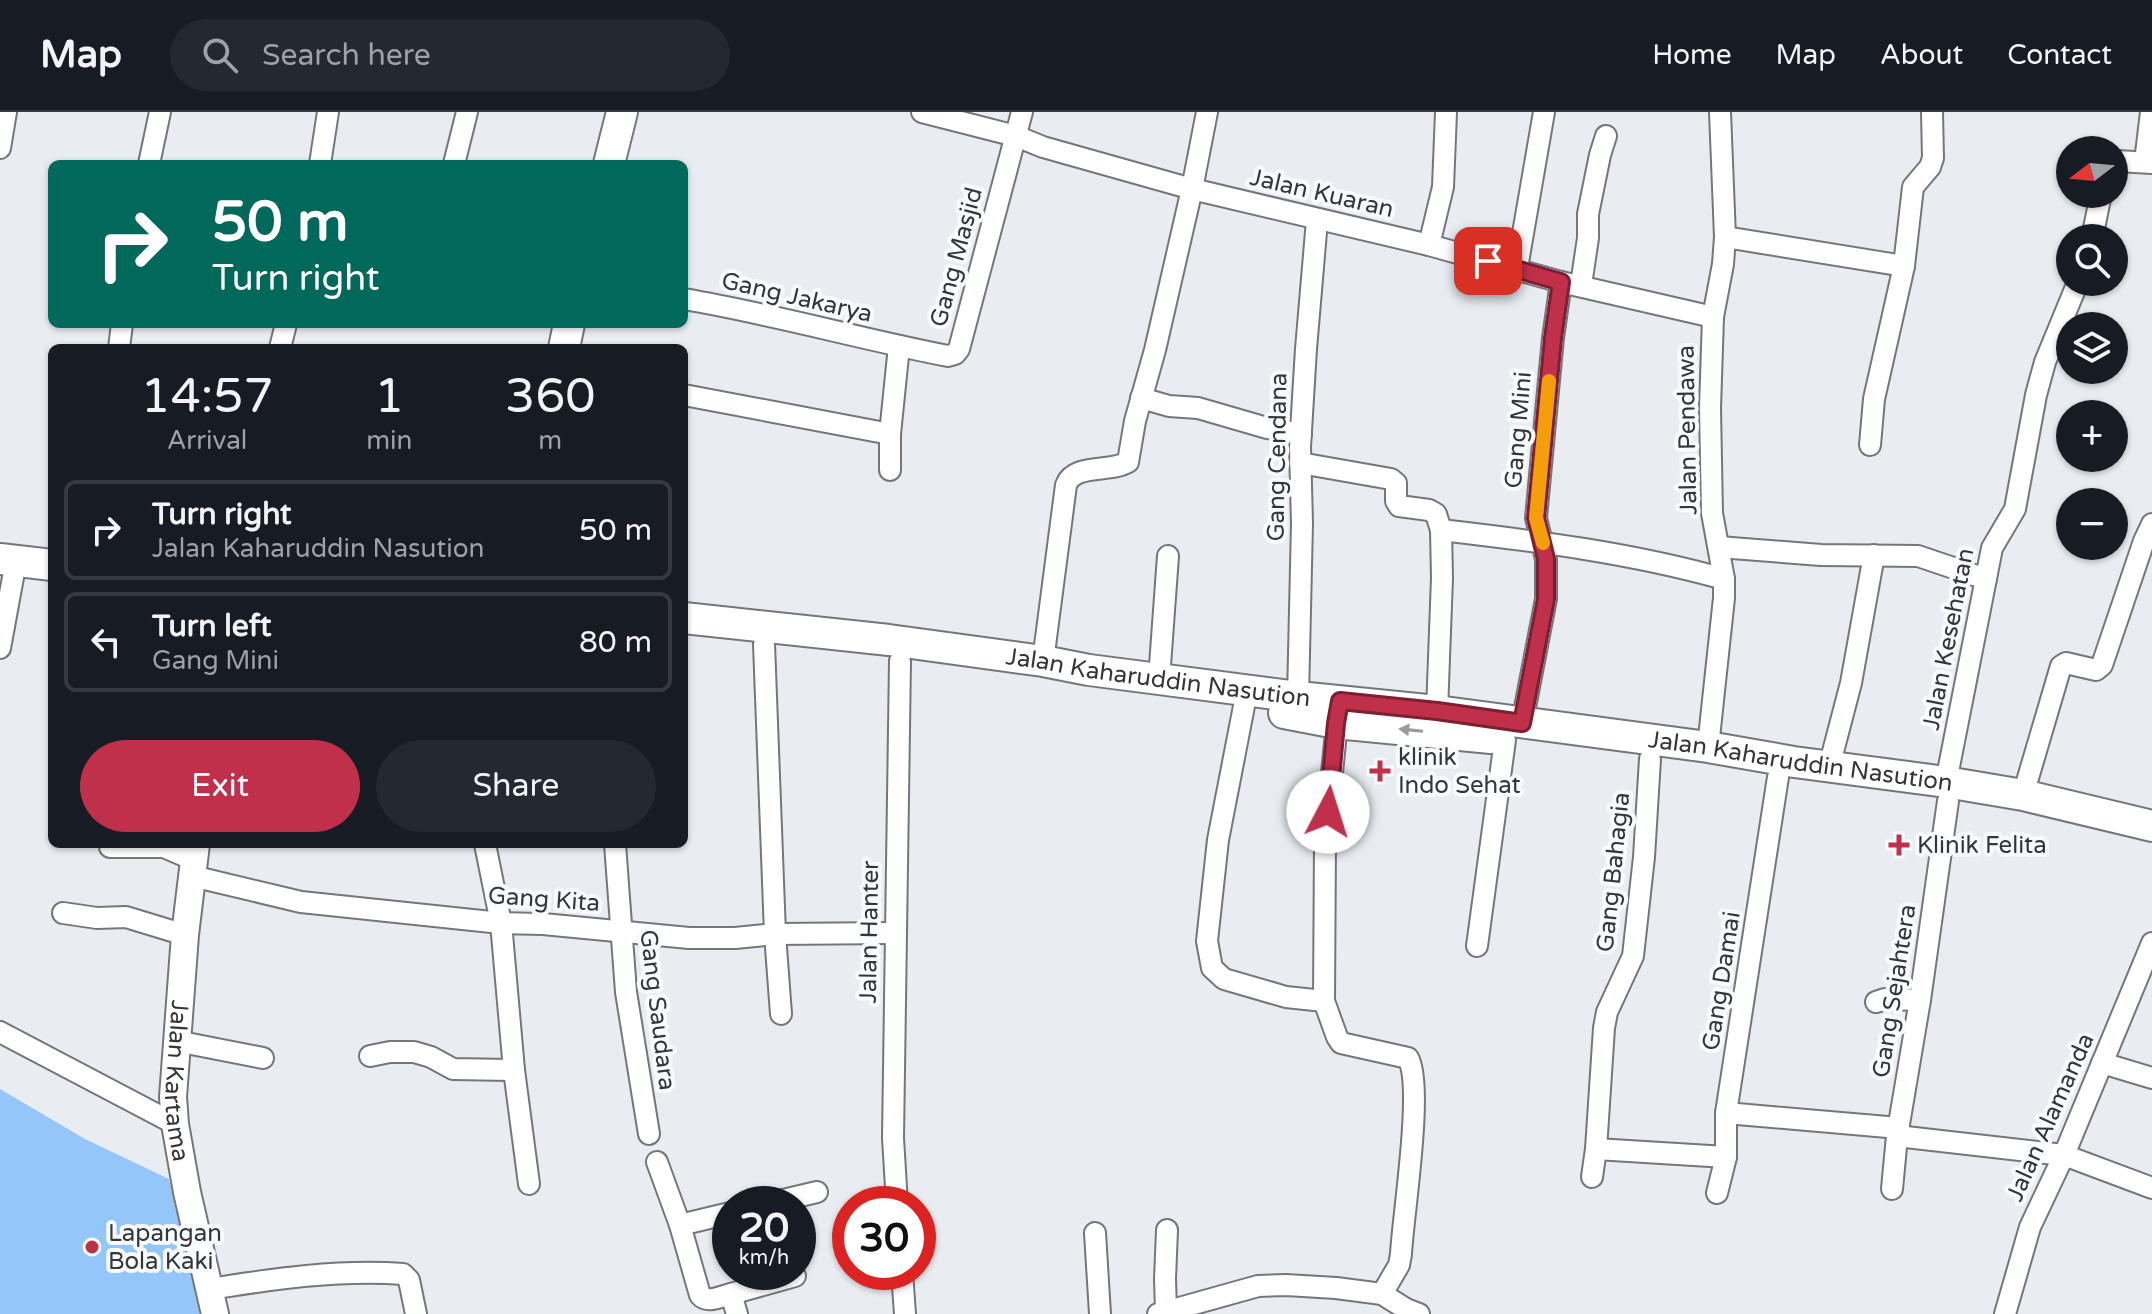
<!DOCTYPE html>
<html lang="en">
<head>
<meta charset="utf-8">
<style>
	body { margin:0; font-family:"Varela Round",sans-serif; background:#242831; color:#f1f3f6; height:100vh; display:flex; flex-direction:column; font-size:30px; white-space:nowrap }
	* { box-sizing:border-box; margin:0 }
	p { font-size:26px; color:#9ea1a6 }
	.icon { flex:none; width:44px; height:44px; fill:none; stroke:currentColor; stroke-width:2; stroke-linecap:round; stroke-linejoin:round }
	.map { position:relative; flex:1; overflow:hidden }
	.details { position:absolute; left:48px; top:232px; width:640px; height:504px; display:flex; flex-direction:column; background:#171b24; border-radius:12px; box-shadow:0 2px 6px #0004 }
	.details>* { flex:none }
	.hud { position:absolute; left:48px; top:48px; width:640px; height:168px; border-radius:12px; box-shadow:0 2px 6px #0004; background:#00695c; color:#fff; overflow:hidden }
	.needle { width:52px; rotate:254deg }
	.controls { position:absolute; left:2056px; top:24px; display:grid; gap:16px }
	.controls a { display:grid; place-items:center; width:72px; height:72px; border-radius:50%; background:#171b24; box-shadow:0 2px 6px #0004; font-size:40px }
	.speed { position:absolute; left:712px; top:1074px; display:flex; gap:16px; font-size:40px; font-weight:700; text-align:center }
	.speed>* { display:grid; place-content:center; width:104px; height:104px; border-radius:50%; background:#171b24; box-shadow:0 2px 6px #0004; line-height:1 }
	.speed small { font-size:20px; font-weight:400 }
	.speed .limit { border:12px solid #d22; background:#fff; color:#111 }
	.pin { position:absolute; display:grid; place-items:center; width:68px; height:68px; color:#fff; margin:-34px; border-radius:16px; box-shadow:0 4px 12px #0006 }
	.me { position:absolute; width:88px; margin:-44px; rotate:5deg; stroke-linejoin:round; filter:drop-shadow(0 0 6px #0008) }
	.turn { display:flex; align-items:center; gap:28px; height:168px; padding:0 32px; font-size:36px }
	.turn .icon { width:104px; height:104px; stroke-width:2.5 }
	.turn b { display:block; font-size:56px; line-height:68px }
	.eta { display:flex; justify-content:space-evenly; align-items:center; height:136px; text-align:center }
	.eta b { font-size:48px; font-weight:600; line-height:56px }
	.primary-button { display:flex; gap:16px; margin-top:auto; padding:16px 32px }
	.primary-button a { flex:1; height:92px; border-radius:48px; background:#c1304b; color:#fff; font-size:32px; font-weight:600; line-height:92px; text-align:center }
	.primary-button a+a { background:#242831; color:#f1f3f6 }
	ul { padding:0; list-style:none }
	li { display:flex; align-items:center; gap:24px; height:100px; margin:0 16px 12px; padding:0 16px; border:4px solid #363941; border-radius:12px }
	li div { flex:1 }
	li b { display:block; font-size:30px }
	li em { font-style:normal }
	header { display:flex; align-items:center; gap:48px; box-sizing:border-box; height:112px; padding:0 40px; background:#171b24; border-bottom:2px solid #363941 }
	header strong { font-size:38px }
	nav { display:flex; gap:44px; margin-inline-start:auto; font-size:28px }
	.search { width:560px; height:72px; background:#242831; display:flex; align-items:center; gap:20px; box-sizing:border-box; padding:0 28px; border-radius:44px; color:#9ea1a6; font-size:30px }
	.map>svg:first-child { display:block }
	.green { fill:#95c6fa }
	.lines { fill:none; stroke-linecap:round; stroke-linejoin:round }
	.minor-casing { stroke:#73777c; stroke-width:24 }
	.major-casing { stroke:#73777c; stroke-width:30 }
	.highway-casing { stroke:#73777c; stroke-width:34 }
	.minor { stroke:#fff; stroke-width:20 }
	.major { stroke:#fff; stroke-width:26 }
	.highway { stroke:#fff; stroke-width:30 }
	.oneway { fill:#9a9a9b }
	.route-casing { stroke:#7d1f31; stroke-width:20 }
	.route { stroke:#c1304b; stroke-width:14 }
	.slow { stroke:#f59e0b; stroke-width:14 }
	.poi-dot { fill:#c1304b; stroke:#f7fbfe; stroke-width:3 }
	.labels { text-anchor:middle; stroke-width:8; stroke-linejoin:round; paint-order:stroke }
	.street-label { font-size:24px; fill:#343637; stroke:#f7fbfe }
	.poi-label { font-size:24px; fill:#343637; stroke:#f7fbfe; text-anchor:start }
</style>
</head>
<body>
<header>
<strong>Map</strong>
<div class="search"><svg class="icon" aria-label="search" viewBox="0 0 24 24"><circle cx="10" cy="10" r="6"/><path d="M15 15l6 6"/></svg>Search here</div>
<nav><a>Home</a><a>Map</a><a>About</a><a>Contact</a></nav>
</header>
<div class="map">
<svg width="2152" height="1202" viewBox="0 0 2152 1202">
	<rect width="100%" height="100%" fill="#e9edf2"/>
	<path class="green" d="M 0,977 L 85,1027 L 169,1067 L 200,1202 L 0,1202 Z"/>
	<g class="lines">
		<defs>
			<g id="minor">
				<path d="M 922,0 L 1016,24 L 1043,35 L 1192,77 L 1429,133 L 1561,170 L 1713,205"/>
				<path d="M 0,36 L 6,0"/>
				<path d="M 2145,50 L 2151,0"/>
				<path d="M 2114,51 L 2117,49 L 2152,51"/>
				<path d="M 149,52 L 160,0"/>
				<path d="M 320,52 L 328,0"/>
				<path d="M 454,52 L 467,0"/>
				<path d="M 1725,125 L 1904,154"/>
				<path d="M 2092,126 L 2101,82"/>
				<path d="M 1429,133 L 1443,75 L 1446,0"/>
				<path d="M 1517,156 L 1544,0"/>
				<path d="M 1581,173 L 1588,126 L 1588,102 L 1600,43 L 1606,24"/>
				<path d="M 684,187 C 773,202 860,227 948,244 L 955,242 L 959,237 L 1022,0"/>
				<path d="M 119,236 L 122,212"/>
				<path d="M 280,236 L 286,212"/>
				<path d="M 684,283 L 890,322"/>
				<path d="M 1141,286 L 1169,294 L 1198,296 L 1267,316 L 1301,322"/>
				<path d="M 1870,333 L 1874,287 L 1904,154 L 1913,75 L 1930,55 L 1933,46 L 1932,0"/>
				<path d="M 1300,351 L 1391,367 L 1396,371 L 1396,389 L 1399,394 L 1429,398 L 1436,402 L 1441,418 L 1442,466 L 1437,599"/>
				<path d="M 890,358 L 890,322 L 899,234"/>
				<path d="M 1441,418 C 1536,429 1632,441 1724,467"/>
				<path d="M 1719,435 L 1821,443 L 1918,444 L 1986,467"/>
				<path d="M 764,532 L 775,822 L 781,902"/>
				<path d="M 0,536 L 16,449"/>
				<path d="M 1043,549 L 1066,373 C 1074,351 1110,361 1128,350 L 1135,309 L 1155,238 L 1192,77 L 1207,0"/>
				<path d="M 1159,567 L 1168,444"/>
				<path d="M 1298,585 L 1302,411 L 1300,335 L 1306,237 L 1317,108"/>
				<path d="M 1244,594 L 1218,728 L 1207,829 L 1212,856 L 1224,867 L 1286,885 L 1324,889"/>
				<path d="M 1338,601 L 1325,730 L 1324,889 L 1337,925 L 1341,931 L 1408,946 C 1424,974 1403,1103 1401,1142 L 1399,1153 L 1382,1182"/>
				<path d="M 1522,611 L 1546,487 L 1546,447 L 1536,406 L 1553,226 L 1561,170"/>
				<path d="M 1708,635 L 1724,486 L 1724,467 L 1712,401 L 1710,296 L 1713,205 L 1723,152 L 1725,125 L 1720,0"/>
				<path d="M 1829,655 L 1851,571 L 1874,443"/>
				<path d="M 1946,670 L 1992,436 L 2015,397 L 2036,283 L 2045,250 L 2078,170"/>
				<path d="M 2023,683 L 2061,554 L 2066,551 L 2096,558 L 2102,553 L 2144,429 L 2152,412"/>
				<path d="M 485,732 L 501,811 L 514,958 L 529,1072"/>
				<path d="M 615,732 L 626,880 L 649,1022"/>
				<path d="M 110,735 L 164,735 L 194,748"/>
				<path d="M 192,764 L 301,790 L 501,811 L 543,812 L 689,826 L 735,826 L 775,822 L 895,821"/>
				<path d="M 63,801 L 97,806 L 126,805 L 185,823"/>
				<path d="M 1477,834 L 1505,628"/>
				<path d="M 1876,890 L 1885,887 L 1920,888"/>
				<path d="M 0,920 L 175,1012"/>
				<path d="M 176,929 L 263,946"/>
				<path d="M 370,944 L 390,940 L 414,940 L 431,945 L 453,957 L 514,958"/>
				<path d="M 2102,951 L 2152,966"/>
				<path d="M 1726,1001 L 1899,1016"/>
				<path d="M 1897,1024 L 2064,1043 L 2152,1076"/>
				<path d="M 1596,1037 L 1726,1045"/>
				<path d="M 657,1050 L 680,1113 L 700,1183 C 707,1192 721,1184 731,1182 L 737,1202"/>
				<path d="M 1592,1065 L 1596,1037 L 1604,916 L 1607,900 L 1633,844 L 1644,745 L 1650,647"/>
				<path d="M 1892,1077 L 1897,1024 L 1920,888 L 1948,689"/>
				<path d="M 1717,1081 L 1726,1045 L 1726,1001 L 1778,665"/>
				<path d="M 766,1092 L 817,1080"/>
				<path d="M 897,1092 L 893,1026 L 900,549"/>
				<path d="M 680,1113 L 730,1101"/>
				<path d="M 1095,1121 L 1100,1202"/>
				<path d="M 902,1160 L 905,1202"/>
				<path d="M 210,1177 C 272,1167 341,1157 403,1162 L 409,1168 L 416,1202"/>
				<path d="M 731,1182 L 795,1164"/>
				<path d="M 1166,1199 L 1165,1167 L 1167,1118"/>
				<path d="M 1158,1202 L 1258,1174 L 1286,1173 L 1336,1176 L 1382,1182 L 1406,1197 L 1419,1202"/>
				<path d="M 2005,1202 L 2030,1115 L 2064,1043 L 2152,831"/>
			</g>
			<g id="major">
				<path id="s1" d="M 196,732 L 185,823 L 173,985 L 175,1012 L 187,1080 L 215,1202"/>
			</g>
			<g id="highway">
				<path d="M 609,52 L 622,0"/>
				<path d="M 564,236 L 569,212"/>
				<path d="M 0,447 L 52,453"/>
				<path id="s2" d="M 684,506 L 889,528 L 1043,549 L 1089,558 L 1298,585 L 1437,599 L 1708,635 L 1794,650 L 1946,670 L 2023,683 L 2152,714"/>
				<path d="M 1284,601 L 1336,611 L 1491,626"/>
			</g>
		</defs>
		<use href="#minor" class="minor-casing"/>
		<use href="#major" class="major-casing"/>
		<use href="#highway" class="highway-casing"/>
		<use href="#minor" class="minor"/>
		<use href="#major" class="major"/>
		<use href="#highway" class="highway"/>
	</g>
	<defs><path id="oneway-solid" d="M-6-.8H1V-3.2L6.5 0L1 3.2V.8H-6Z" transform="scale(2)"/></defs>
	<use class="oneway" href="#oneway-solid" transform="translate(1411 618) rotate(-174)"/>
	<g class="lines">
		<defs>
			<path id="route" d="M 1328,700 L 1336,611 L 1340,589 L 1437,599 L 1522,611 L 1546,487 L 1546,447 L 1536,406 L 1553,226 L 1561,170 L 1488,149"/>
		</defs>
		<use href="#route" class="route-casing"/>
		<use href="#route" class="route"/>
		<path class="slow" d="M 1543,431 L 1536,406 L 1549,269"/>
	</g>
	<g class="poi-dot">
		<path d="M1376 647h8v8h8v8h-8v8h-8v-8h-8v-8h8z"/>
		<path d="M1895 721h8v8h8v8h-8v8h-8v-8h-8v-8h8z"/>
		<circle cx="92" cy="1135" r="8"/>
	</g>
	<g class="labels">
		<g class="street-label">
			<text transform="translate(1322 81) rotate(13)" y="8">Jalan Kuaran</text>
			<text transform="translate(956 145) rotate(-75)" y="8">Gang Masjid</text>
			<text transform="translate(797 185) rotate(13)" y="8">Gang Jakarya</text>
			<text transform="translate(1518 318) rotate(-85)" y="8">Gang Mini</text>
			<text transform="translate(1687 318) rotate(-91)" y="8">Jalan Pendawa</text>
			<text transform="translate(1277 345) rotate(-89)" y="8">Gang Cendana</text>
			<text transform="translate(1948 527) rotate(-79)" y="8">Jalan Kesehatan</text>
			<text dy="8" stroke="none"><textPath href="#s2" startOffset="478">Jalan Kaharuddin Nasution</textPath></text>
			<text dy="8" stroke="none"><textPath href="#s2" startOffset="1126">Jalan Kaharuddin Nasution</textPath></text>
			<text transform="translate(1613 760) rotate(-84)" y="8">Gang Bahagia</text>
			<text transform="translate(544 787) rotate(4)" y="8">Gang Kita</text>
			<text transform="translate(869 820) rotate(-89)" y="8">Jalan Hanter</text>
			<text transform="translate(1721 869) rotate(-81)" y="8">Gang Damai</text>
			<text transform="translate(1894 879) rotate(-81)" y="8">Gang Sejahtera</text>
			<text transform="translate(658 898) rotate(83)" y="8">Gang Saudara</text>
			<text dy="8" stroke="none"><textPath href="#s1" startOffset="238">Jalan Kartama</textPath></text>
			<text transform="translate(2050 1005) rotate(-66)" y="8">Jalan Alamanda</text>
		</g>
		<g class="poi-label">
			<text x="1398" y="653">klinik<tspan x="1398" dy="28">Indo Sehat</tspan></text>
			<text x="1917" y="741">Klinik Felita</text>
			<text x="108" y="1129">Lapangan<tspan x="108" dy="28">Bola Kaki</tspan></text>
		</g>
	</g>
</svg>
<div class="controls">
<a><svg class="needle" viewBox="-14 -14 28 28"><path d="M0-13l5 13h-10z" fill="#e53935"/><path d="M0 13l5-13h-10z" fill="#9ea1a6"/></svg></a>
<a><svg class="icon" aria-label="search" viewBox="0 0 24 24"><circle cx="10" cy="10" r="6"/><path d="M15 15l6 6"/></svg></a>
<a><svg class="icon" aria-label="layers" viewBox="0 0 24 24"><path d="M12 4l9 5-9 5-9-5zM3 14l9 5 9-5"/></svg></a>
<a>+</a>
<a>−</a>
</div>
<div class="speed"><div>20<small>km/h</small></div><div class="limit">30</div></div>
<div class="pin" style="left:1488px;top:149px;background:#d93025"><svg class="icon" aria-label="arrive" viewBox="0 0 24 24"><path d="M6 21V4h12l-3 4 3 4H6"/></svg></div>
<svg class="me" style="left:1328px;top:700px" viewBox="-20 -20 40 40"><circle r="19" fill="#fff"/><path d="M0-13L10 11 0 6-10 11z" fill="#c1304b"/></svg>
<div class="hud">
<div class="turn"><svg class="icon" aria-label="right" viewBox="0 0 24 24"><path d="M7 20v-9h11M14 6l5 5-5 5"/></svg><div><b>50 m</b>Turn right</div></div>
</div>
<section class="details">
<div class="eta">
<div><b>14:57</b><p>Arrival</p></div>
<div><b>1</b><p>min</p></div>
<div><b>360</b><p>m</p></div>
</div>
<ul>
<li><svg class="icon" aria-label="right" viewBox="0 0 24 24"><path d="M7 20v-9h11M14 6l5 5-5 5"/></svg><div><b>Turn right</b><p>Jalan Kaharuddin Nasution</p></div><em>50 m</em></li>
<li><svg class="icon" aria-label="left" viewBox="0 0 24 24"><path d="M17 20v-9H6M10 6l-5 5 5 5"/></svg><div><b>Turn left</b><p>Gang Mini</p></div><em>80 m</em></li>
</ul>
<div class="primary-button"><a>Exit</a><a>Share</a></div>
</section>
</div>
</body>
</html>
